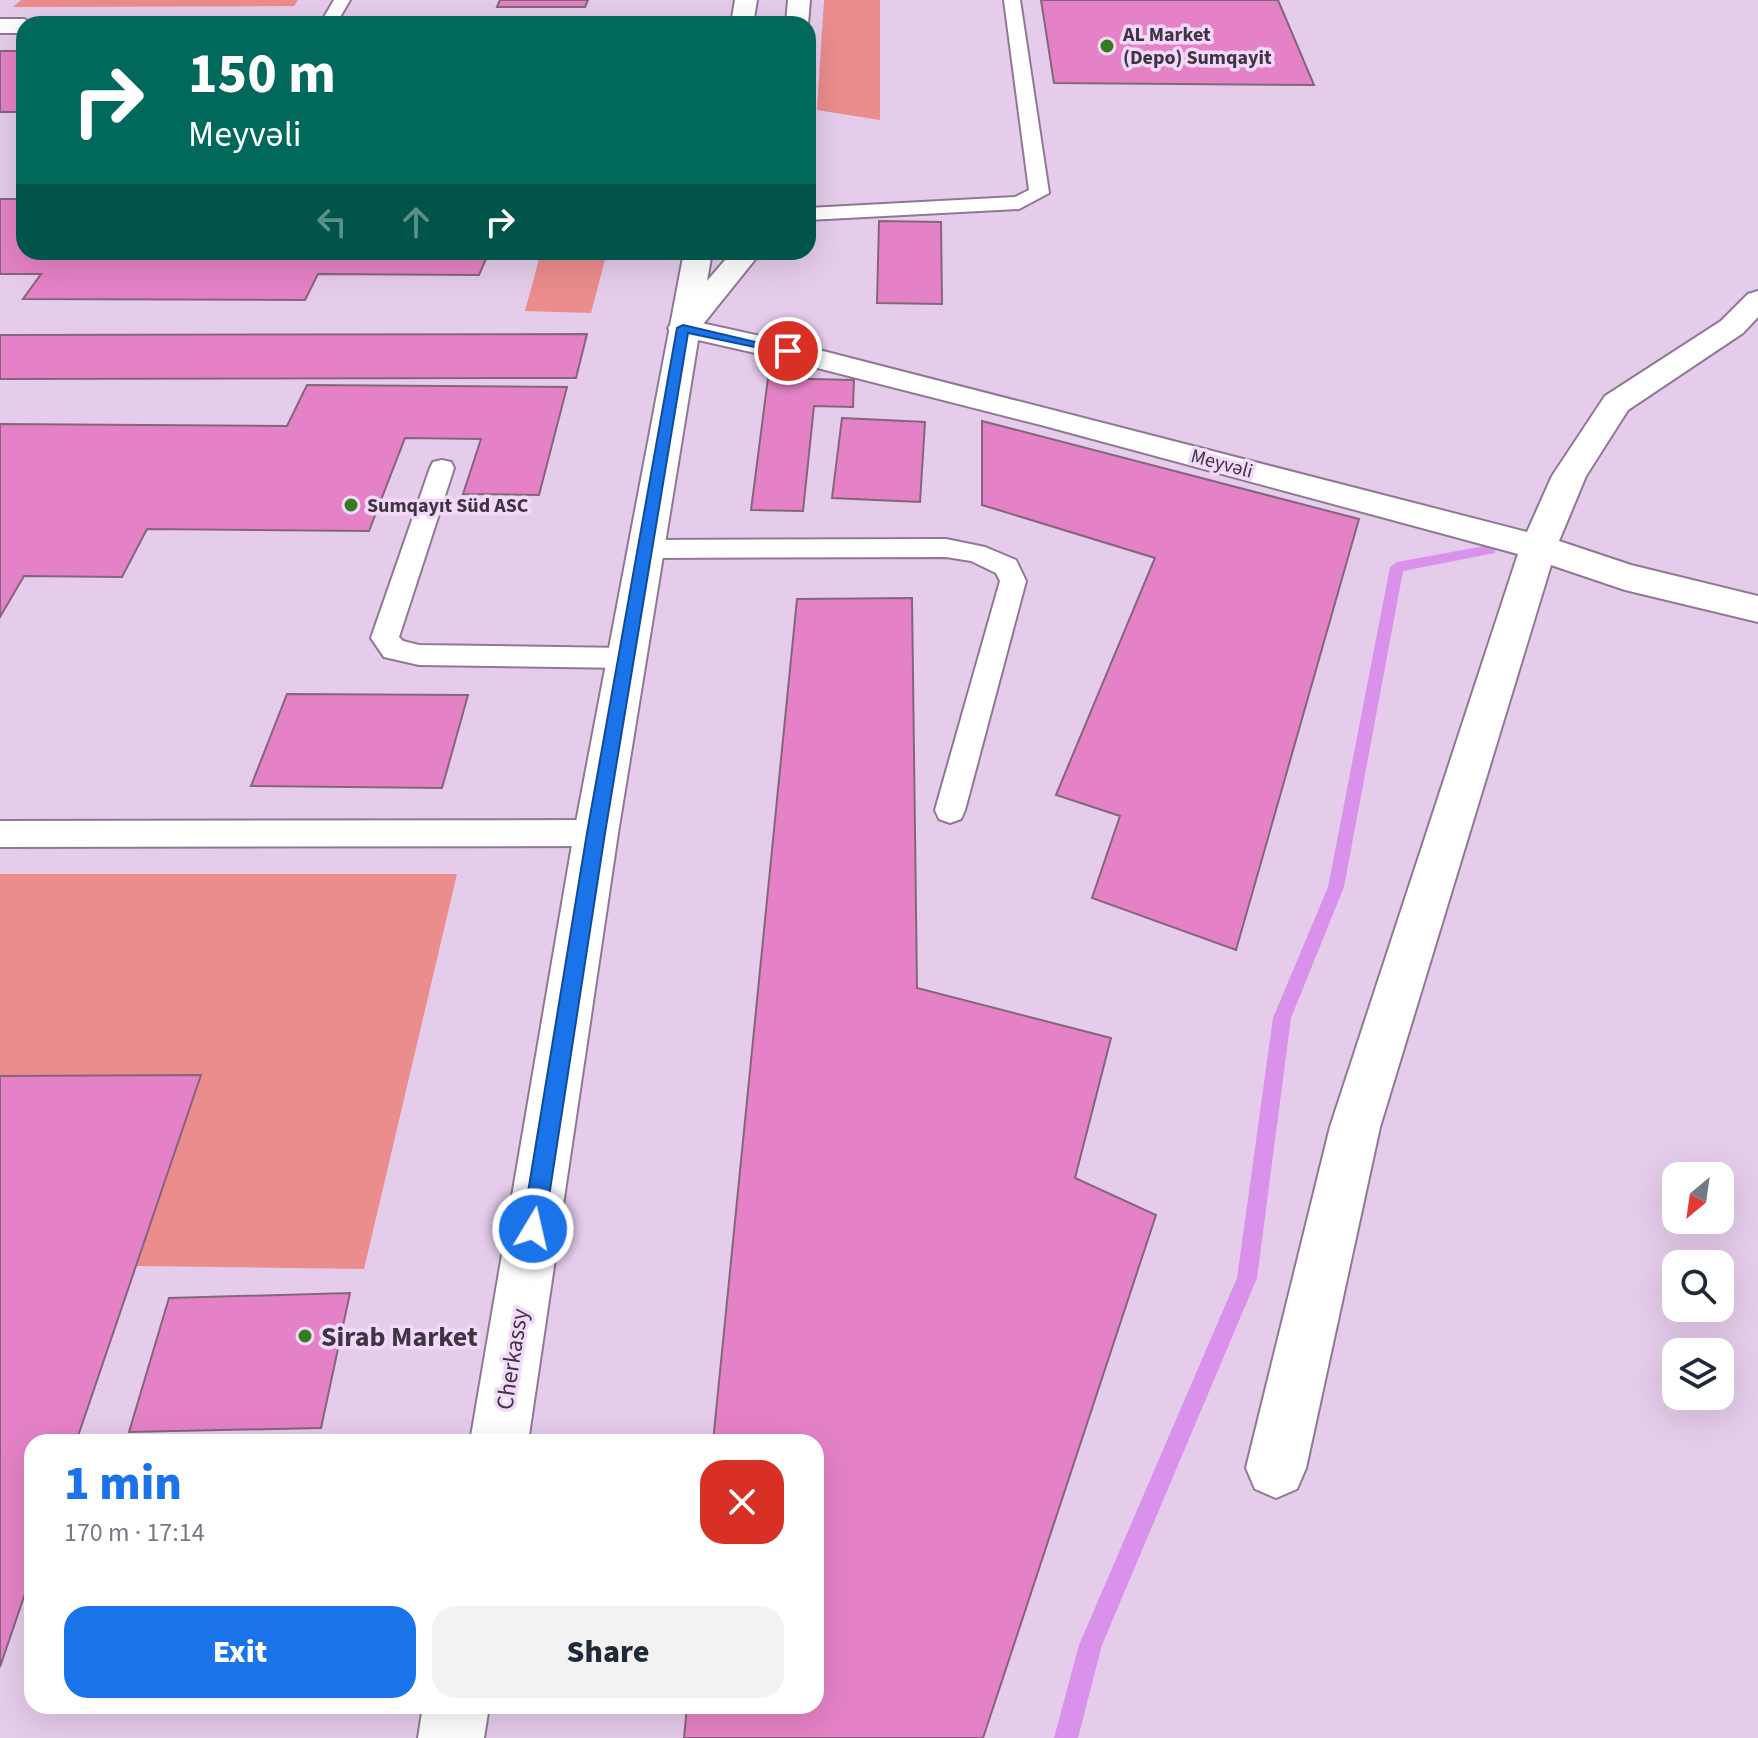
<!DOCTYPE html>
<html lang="en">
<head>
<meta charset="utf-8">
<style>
	body { margin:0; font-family:"Source Sans 3",sans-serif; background:#f2f2f3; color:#1f2937; height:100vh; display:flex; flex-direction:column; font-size:30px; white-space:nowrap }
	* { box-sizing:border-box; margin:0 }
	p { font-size:26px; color:#747a83 }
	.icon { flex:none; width:44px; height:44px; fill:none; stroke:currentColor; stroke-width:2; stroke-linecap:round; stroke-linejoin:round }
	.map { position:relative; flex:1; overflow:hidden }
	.details { position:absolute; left:24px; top:1434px; width:800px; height:280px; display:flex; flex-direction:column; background:#fff; border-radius:24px; box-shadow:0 8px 32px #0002 }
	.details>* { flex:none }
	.banner { position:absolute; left:16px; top:16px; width:800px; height:244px; border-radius:24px; box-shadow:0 8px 32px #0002; background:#00695c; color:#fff; overflow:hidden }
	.needle { width:52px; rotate:209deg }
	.fabs { position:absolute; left:1662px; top:1162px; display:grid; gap:16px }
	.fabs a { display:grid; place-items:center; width:72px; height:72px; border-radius:16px; background:#fff; box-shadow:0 8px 32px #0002; font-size:40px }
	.pin { position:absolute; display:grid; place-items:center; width:68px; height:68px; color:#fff; margin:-34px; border:4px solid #fff; border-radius:50%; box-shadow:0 2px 8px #0007 }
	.me { position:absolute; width:88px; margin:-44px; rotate:9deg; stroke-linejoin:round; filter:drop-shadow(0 0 6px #0008) }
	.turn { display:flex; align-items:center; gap:28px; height:168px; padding:0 40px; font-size:36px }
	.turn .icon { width:104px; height:104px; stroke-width:2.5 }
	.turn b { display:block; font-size:56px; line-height:68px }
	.lanes { display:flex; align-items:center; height:76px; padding:0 40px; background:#0003; justify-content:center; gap:40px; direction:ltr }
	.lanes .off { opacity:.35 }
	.round { display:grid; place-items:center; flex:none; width:84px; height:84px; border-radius:24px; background:#f2f2f3 }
	.headline { display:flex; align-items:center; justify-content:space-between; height:136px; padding:0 40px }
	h1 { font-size:48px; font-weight:800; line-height:60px; color:#1a73e8 }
	.button { display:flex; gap:16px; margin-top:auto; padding:16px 40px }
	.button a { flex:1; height:92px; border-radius:24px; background:#1a73e8; color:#fff; font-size:32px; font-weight:800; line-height:92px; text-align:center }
	.button a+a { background:#f2f2f3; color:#1f2937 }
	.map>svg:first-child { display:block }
	.green { fill:#eb8c8d }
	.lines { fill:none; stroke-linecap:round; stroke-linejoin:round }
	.stream { fill:#da91ec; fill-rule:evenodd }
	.building { fill:#e582c7; stroke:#85657a; stroke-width:2 }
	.lane-casing { stroke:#907895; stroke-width:4 }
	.street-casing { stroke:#907895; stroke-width:4 }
	.secondary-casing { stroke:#907895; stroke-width:4 }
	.lane { fill:#fff; fill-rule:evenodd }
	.street { fill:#fff; fill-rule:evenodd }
	.secondary { fill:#fff; fill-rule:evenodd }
	.route { fill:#1a73e8; stroke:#114b97; stroke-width:2 }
	.poi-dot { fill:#357c20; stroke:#f2d9f9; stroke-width:3 }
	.labels { text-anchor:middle; stroke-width:7; stroke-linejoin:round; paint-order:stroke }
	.far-poi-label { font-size:20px; font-weight:bold; fill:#3f3441; stroke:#f2d9f9; text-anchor:start }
	.far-street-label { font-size:20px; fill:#3f3441; stroke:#f2d9f9 }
	.street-label { font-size:24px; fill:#3f3441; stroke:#f2d9f9 }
	.near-poi-label { font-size:28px; font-weight:bold; fill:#3f3441; stroke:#f2d9f9; text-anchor:start }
</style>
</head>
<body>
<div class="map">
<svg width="1758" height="1738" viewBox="0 0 1758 1738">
	<rect width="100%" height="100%" fill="#e5cceb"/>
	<g class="green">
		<path d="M 21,0 L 298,0 L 294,6 L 13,7 Z"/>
		<path d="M 824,0 L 880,0 L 880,120 L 817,110 Z"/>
		<path d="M 541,252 L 607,252 L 591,313 L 525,311 Z"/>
		<path d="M 0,874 L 457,874 L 364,1269 L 136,1266 L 201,1076 L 0,1076 Z"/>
	</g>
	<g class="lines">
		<path class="stream" d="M 1490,545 L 1495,547 L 1495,553 L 1403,571 L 1344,887 L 1291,1018 L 1257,1278 L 1102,1645 L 1078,1738 L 1054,1738 L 1079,1645 L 1237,1278 L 1273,1018 L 1328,887 L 1390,567 L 1397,562 Z"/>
	</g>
	<g class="building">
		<path d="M 500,0 L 588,0 L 585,7 L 497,7 Z"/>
		<path d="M 1041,0 L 1278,0 L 1314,85 L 1054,83 Z"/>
		<rect x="0" y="51" width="24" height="61"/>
		<path d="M 0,199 L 24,199 L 24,252 L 489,252 L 479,275 L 318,274 L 305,300 L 23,299 L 41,274 L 0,274 Z"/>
		<path d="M 879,221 L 941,222 L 942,304 L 877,303 Z"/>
		<path d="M 587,334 L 576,378 L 0,379 L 0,335 Z"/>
		<path d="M 768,378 L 854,380 L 853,407 L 814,406 L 803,511 L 751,510 Z"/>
		<path d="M 307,385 L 567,387 L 539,495 L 463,494 L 481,439 L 405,438 L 369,531 L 147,529 L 122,577 L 24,576 L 0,617 L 0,424 L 287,426 Z"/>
		<path d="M 842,418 L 925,422 L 920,502 L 832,498 Z"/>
		<path d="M 982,421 L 1359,519 L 1236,950 L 1092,898 L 1120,816 L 1056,795 L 1155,558 L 982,505 Z"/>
		<path d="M 912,598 L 917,988 L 1111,1038 L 1075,1178 L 1156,1215 L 983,1738 L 684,1738 L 687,1706 L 816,1706 L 816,1442 L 713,1442 L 797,599 Z"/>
		<path d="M 287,694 L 468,695 L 442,788 L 251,786 Z"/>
		<path d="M 201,1075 L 76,1442 L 32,1442 L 32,1573 L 0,1667 L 0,1076 Z"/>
		<path d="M 350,1293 L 321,1428 L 129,1432 L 169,1298 Z"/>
	</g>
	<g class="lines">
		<defs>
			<g id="lane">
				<path d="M 334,0 L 350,0 L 336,24 L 320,24 Z"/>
				<path d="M 1004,0 L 1020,0 L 1049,193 L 1019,209 L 808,220 L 808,208 L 1015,197 L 1029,190 Z"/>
				<path d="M 442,460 L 451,462 L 454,468 L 399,637 L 403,641 L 419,645 L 626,648 L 636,651 L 640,658 L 636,665 L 626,668 L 419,665 L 384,657 L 371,638 L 430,468 L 433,462 Z"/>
				<path d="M 946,539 L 985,547 L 1016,560 L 1026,581 L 965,810 L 961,819 L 950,823 L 939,819 L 935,810 L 1000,581 L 996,573 L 971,561 L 946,557 L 645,558 L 636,555 L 632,549 L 636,543 L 645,540 Z"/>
				<path d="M 596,820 L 607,824 L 612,833 L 607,842 L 596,846 L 0,847 L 0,821 Z"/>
			</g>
			<g id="street">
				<path d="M 0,19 L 24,19 L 34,24 L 24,24 L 24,33 L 0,33 Z"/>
				<path d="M 1758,291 L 1758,317 L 1743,333 L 1628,410 L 1586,476 L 1559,541 L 1631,565 L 1758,596 L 1758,622 L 1625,590 L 1551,565 L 1380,1127 L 1306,1468 L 1297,1489 L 1276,1498 L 1255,1489 L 1246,1468 L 1330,1127 L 1518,554 L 1041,425 L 786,360 L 672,334 L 668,328 L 672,322 L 683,319 L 788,342 L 1527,532 L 1552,476 L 1605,396 L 1721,321 L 1748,294 Z"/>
			</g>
			<g id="secondary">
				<path d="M 735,0 L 757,0 L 753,24 L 731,24 Z"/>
				<path d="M 788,0 L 810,0 L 808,24 L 786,24 Z"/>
				<path d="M 684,252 L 712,252 L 707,281 L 732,252 L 761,252 L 700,328 L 618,833 L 528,1442 L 470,1442 L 574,833 Z"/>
				<path d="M 423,1706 L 489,1706 L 484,1738 L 418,1738 Z"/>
			</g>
		</defs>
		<use href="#lane" class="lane-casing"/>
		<use href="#street" class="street-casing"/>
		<use href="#secondary" class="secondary-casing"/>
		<use href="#lane" class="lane"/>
		<use href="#street" class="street"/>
		<use href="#secondary" class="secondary"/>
	</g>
	<path class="route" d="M 683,325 L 794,351 L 788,354 L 688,333 L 605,833 L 544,1229 L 541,1237 L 533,1240 L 525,1237 L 522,1229 L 587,833 L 677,328 Z"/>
	<g class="poi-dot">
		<circle cx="1107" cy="46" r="8"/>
		<circle cx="351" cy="505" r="8"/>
		<circle cx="305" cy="1336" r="8"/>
	</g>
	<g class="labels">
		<g class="far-poi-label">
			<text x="1123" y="41">AL Market<tspan x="1123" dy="23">(Depo) Sumqayit</tspan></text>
			<text x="367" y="512">Sumqayıt Süd ASC</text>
		</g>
		<g class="far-street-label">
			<text transform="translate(1222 463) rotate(15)" y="7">Meyvəli</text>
		</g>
		<g class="street-label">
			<text transform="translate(512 1359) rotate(-81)" y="8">Cherkassy</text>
		</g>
		<g class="near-poi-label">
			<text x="321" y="1346">Sirab Market</text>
		</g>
	</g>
</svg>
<div class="fabs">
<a><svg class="needle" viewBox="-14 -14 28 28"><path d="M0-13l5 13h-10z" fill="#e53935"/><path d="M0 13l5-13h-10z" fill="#747a83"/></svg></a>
<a><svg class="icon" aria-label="search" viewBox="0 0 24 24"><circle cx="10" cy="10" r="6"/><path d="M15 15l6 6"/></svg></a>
<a><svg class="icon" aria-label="layers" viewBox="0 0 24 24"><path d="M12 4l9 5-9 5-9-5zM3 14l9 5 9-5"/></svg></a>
</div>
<div class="pin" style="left:788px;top:351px;background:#d93025"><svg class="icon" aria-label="arrive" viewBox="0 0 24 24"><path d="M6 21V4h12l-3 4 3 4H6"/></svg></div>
<svg class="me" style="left:533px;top:1229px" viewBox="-20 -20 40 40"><circle r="17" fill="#1a73e8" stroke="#fff" stroke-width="3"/><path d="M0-11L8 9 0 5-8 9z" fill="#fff"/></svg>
<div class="banner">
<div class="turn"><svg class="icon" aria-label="right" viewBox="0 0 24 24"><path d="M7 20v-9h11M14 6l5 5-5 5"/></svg><div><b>150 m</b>Meyvəli</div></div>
<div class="lanes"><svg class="icon off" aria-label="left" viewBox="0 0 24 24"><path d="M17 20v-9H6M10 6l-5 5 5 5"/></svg><svg class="icon off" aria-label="ahead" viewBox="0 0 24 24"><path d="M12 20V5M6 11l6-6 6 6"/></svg><svg class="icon" aria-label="right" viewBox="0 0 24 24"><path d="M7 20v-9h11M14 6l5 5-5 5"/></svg></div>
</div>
<section class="details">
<div class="headline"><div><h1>1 min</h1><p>170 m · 17:14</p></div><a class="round" style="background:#d93025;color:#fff"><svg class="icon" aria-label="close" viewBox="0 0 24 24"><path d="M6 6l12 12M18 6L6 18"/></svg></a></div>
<div class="button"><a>Exit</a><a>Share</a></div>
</section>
</div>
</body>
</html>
